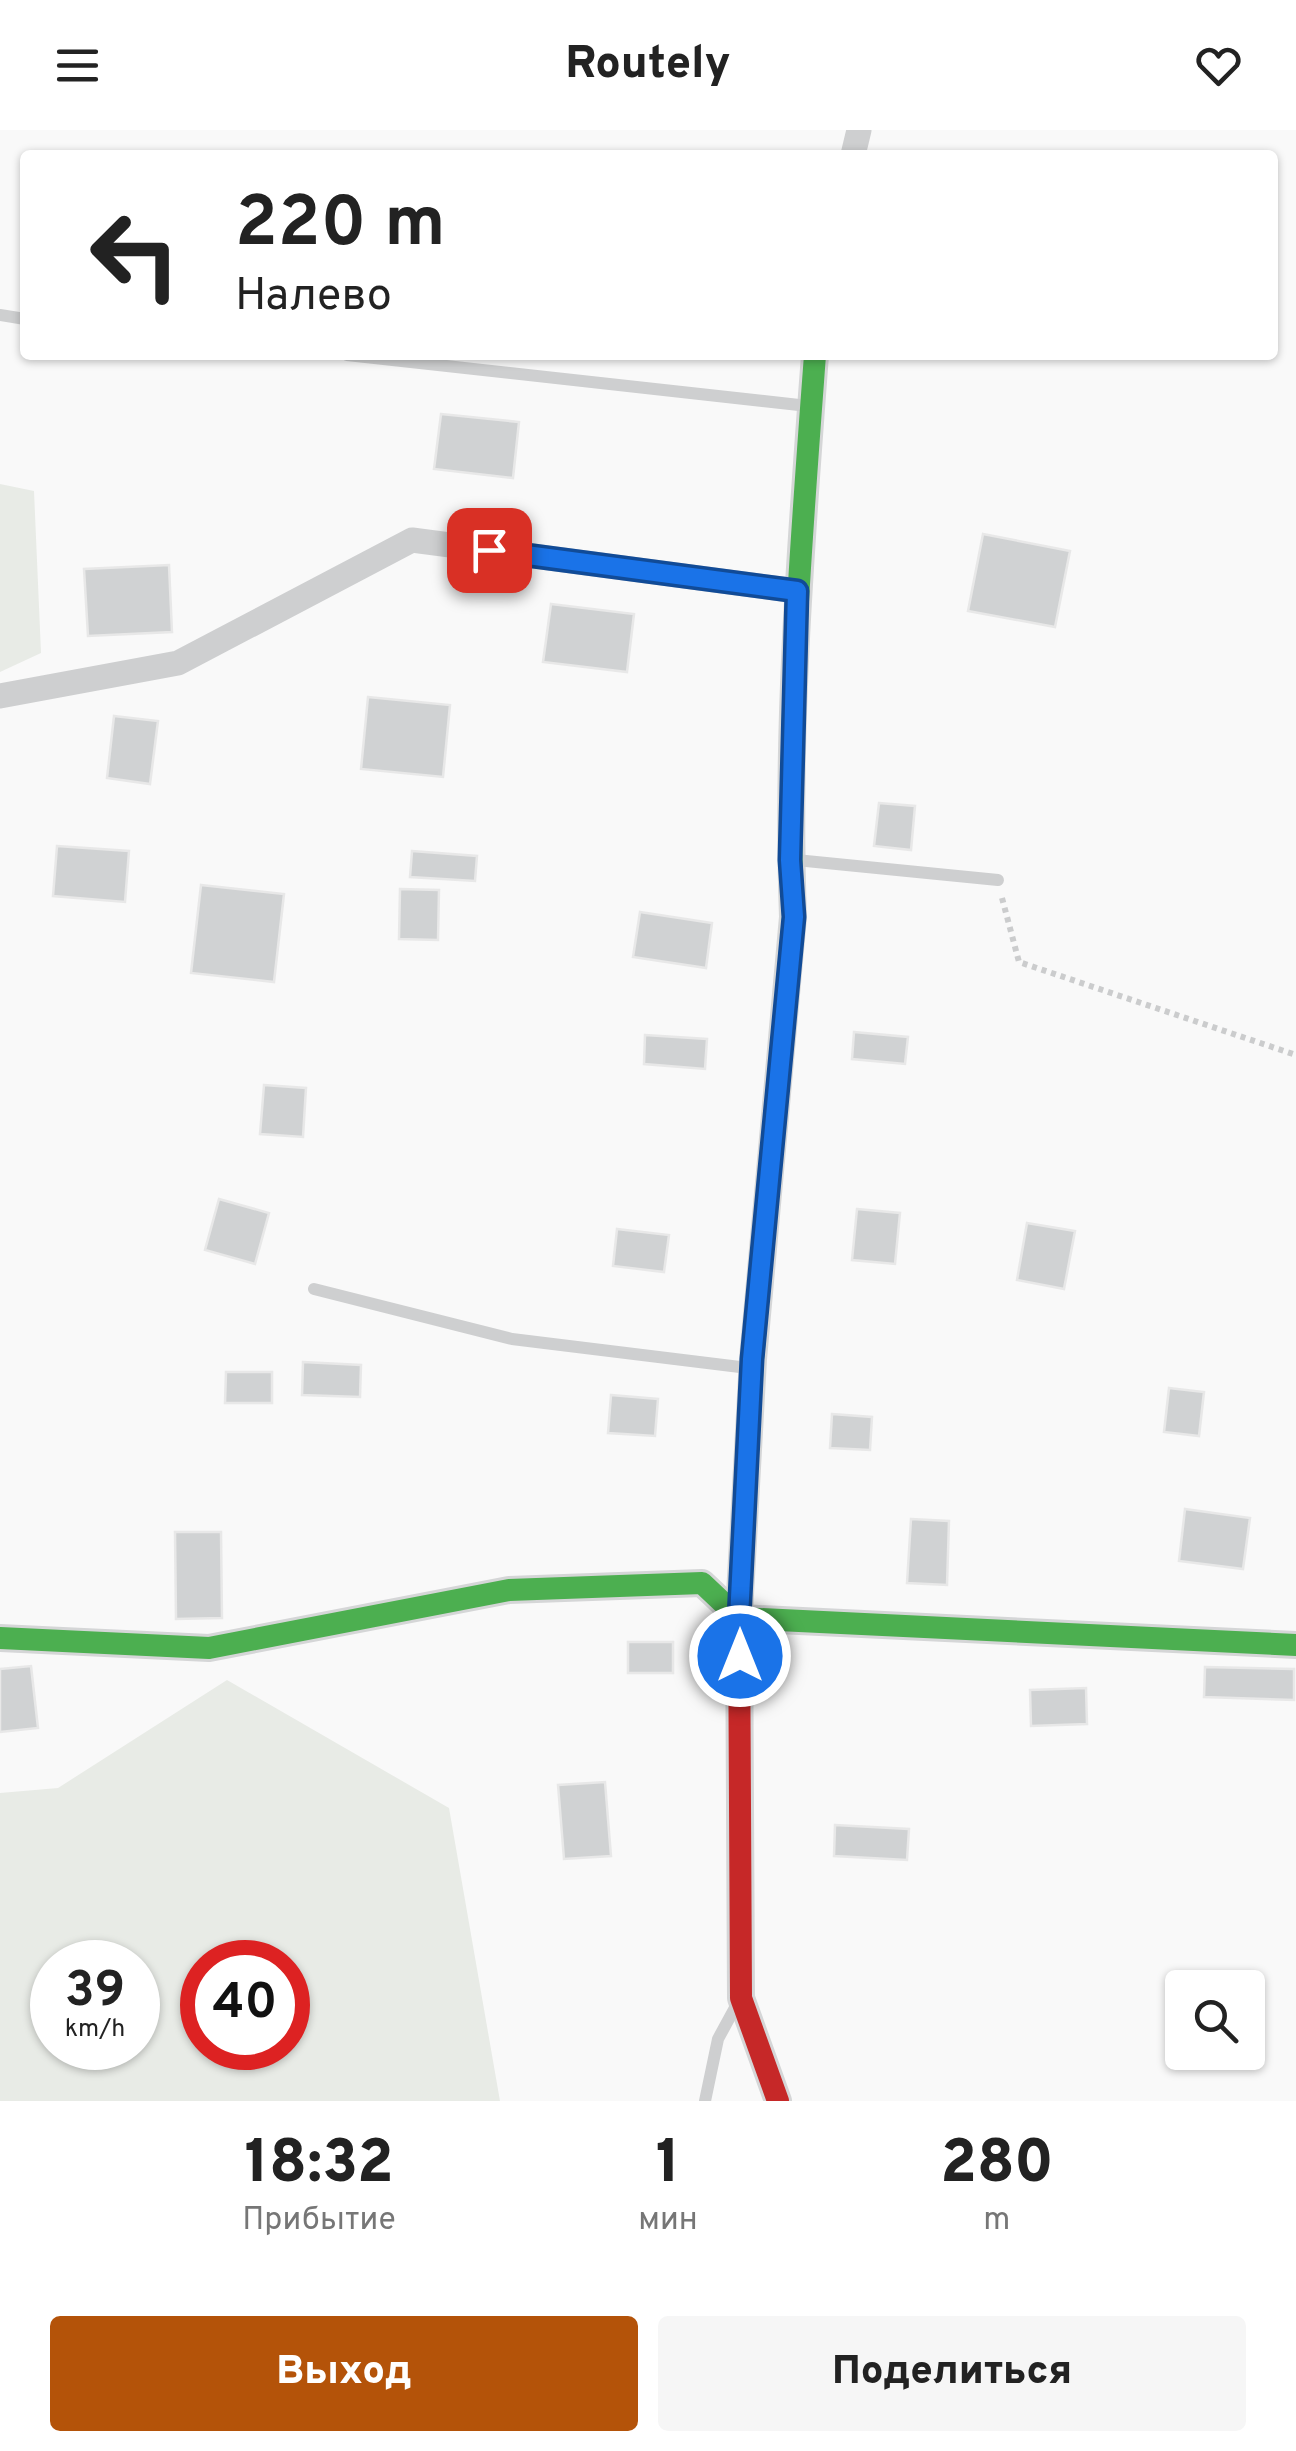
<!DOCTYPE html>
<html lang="ru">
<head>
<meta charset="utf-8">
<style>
	body { margin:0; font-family:Overpass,sans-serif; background:#f6f6f6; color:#222; height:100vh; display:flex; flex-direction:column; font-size:38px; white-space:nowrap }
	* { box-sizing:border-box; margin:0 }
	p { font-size:32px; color:#767676 }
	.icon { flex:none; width:55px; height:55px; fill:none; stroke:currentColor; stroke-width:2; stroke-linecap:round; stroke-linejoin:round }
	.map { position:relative; height:1971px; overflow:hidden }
	.details { display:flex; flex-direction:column; background:#fff; flex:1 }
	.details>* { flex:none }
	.hud { position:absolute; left:20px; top:20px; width:1258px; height:210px; border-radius:10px; box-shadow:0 2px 8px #0004; background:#fff; color:#222; overflow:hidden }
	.tools { position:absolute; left:1165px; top:1840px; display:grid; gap:20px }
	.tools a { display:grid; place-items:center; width:100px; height:100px; border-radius:10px; background:#fff; box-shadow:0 2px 8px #0004; font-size:50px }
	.speed { position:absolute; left:30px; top:1810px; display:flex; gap:20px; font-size:50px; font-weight:700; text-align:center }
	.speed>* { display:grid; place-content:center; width:130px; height:130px; border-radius:50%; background:#fff; box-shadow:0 2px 8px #0004; line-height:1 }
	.speed small { font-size:25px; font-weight:400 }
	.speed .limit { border:15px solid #d22; background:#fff; color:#111 }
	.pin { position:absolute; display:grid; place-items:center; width:85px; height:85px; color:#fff; margin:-42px; border-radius:20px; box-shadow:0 5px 15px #0006 }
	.me { position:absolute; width:110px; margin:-55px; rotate:0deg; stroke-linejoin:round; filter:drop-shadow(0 0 8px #0008) }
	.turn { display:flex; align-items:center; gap:35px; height:210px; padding:0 50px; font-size:45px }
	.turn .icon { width:130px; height:130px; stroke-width:2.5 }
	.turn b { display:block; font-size:70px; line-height:85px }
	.eta { display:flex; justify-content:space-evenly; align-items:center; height:170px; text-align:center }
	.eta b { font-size:60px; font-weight:800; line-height:70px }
	.action { display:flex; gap:20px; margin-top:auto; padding:20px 50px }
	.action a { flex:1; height:115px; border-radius:10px; background:#b45309; color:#fff; font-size:40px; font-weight:800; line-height:115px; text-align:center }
	.action a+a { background:#f6f6f6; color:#222 }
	header { display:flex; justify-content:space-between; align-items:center; height:130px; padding:0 50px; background:#fff; font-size:45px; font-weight:800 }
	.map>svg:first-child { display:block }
	.green { fill:#e8ebe6; fill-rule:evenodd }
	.building { fill:#d0d2d3; stroke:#e8e8e8; stroke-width:2.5 }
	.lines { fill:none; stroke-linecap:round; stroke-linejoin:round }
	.fast-casing { stroke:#d5d6d7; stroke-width:28 }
	.jam-casing { stroke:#d5d6d7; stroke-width:28 }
	.path { stroke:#cbcccd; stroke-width:6; stroke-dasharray:5 5; stroke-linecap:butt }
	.lane { stroke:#cecfd0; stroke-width:12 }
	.street { stroke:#cecfd0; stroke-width:25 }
	.fast { stroke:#4caf50; stroke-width:22 }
	.jam { stroke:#c62828; stroke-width:22 }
	.route-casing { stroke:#114b97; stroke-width:25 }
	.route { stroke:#1a73e8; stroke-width:18 }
</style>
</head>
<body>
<header><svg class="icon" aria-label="menu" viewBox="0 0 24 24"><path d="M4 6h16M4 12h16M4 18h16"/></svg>Routely<svg class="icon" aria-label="heart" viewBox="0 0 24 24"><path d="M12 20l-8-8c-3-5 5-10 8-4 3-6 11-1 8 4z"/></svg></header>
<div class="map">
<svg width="1296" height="1971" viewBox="0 0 1296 1971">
	<rect width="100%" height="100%" fill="#f9f9f9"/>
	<g class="green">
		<path d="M 0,354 L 34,361 L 41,523 L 0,542 Z"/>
		<path d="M 227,1550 L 449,1678 L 500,1971 L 0,1971 L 0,1663 L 58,1658 ZM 52,1832 L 138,1832 L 138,1918 L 52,1918 ZM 202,1832 L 288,1832 L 288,1918 L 202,1918 Z"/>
	</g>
	<g class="building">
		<path d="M 441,284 L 519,292 L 513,348 L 434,339 Z"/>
		<path d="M 983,404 L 1070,421 L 1055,497 L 968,481 Z"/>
		<path d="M 169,435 L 172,502 L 88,506 L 84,439 Z"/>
		<path d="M 551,474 L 634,484 L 627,542 L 543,532 Z"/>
		<path d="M 368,567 L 450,575 L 443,647 L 361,639 Z"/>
		<path d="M 114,586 L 158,591 L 150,654 L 107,648 Z"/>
		<path d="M 879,673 L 915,676 L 911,720 L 874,716 Z"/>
		<path d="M 57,716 L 129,721 L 125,772 L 53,766 Z"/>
		<path d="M 412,721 L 477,726 L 475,751 L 410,747 Z"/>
		<path d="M 201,755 L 284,764 L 274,852 L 191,843 Z"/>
		<path d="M 400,759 L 439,760 L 438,810 L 399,809 Z"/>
		<path d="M 640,782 L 712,793 L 706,838 L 633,827 Z"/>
		<path d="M 854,902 L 908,907 L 905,934 L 852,929 Z"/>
		<path d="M 645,905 L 707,909 L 705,939 L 644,934 Z"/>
		<path d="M 264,955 L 306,958 L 303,1007 L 260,1004 Z"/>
		<path d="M 219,1069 L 269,1083 L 255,1134 L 205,1120 Z"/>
		<path d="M 857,1079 L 900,1083 L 895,1134 L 852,1130 Z"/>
		<path d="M 1027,1093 L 1075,1101 L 1064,1159 L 1017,1150 Z"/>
		<path d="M 617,1099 L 669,1105 L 664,1142 L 613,1136 Z"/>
		<path d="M 303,1232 L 361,1235 L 360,1267 L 302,1265 Z"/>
		<path d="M 226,1242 L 272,1242 L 272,1273 L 225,1273 Z"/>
		<path d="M 1169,1258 L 1204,1262 L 1199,1306 L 1164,1302 Z"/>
		<path d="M 611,1265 L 658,1269 L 655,1306 L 608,1303 Z"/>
		<path d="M 832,1284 L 872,1287 L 870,1320 L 830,1318 Z"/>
		<path d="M 1185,1379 L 1250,1388 L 1243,1439 L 1179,1431 Z"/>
		<path d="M 911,1389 L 949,1391 L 947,1455 L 907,1453 Z"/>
		<path d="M 175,1402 L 221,1402 L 222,1488 L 176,1489 Z"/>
		<rect x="628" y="1512" width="45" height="31"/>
		<path d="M 31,1536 L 38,1598 L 0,1602 L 0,1539 Z"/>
		<path d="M 1205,1537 L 1294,1539 L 1294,1570 L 1204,1567 Z"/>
		<path d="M 1086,1558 L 1087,1594 L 1031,1596 L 1030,1560 Z"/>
		<path d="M 605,1652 L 611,1726 L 564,1729 L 558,1655 Z"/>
		<path d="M 835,1695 L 909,1699 L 907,1730 L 834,1726 Z"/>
	</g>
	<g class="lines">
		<defs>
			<g id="fast">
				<path d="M 739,1483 L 753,1229 L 793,787 C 786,599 801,412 815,225"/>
				<path d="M 0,1508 L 209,1518 L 509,1460 L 702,1453 L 739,1488 L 1296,1515"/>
			</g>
			<path id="jam" d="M 739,1483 L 741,1868 L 778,1971"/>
		</defs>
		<use href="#fast" class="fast-casing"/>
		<use href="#jam" class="jam-casing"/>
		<path class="path" d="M 1002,768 L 1019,832 L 1296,925"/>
		<g class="lane">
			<path d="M 0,185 L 25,189"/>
			<path d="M 347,225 L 808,276"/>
			<path d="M 796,730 L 998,750"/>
			<path d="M 314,1159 L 512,1209 L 748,1238"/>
			<path d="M 705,1971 L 718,1909 L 737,1874"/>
		</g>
		<g class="street">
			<path d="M 853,25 L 859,0"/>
			<path d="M 0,566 L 178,533 L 412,410 L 797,461"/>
		</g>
		<use href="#fast" class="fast"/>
		<use href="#jam" class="jam"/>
	</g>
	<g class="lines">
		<defs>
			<path id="route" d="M 489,420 L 797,461 L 790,730 L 794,787 L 752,1229 L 739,1488 L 740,1526"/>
		</defs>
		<use href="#route" class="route-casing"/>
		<use href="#route" class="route"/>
	</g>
</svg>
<div class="tools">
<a><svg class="icon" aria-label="search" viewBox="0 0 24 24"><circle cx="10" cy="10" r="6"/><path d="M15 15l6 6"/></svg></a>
</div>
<div class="speed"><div>39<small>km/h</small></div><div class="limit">40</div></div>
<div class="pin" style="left:489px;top:420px;background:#d93025"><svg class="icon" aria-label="arrive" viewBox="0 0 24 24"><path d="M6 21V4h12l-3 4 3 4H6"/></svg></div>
<svg class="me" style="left:740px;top:1526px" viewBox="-20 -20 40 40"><circle r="17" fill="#1a73e8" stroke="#fff" stroke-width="3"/><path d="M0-11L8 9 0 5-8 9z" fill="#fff"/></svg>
<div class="hud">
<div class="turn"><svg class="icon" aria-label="left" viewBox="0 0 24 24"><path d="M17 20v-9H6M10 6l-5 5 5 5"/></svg><div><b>220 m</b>Налево</div></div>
</div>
</div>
<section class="details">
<div class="eta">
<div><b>18:32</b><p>Прибытие</p></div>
<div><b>1</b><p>мин</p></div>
<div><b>280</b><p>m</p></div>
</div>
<div class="action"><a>Выход</a><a>Поделиться</a></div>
</section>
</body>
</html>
